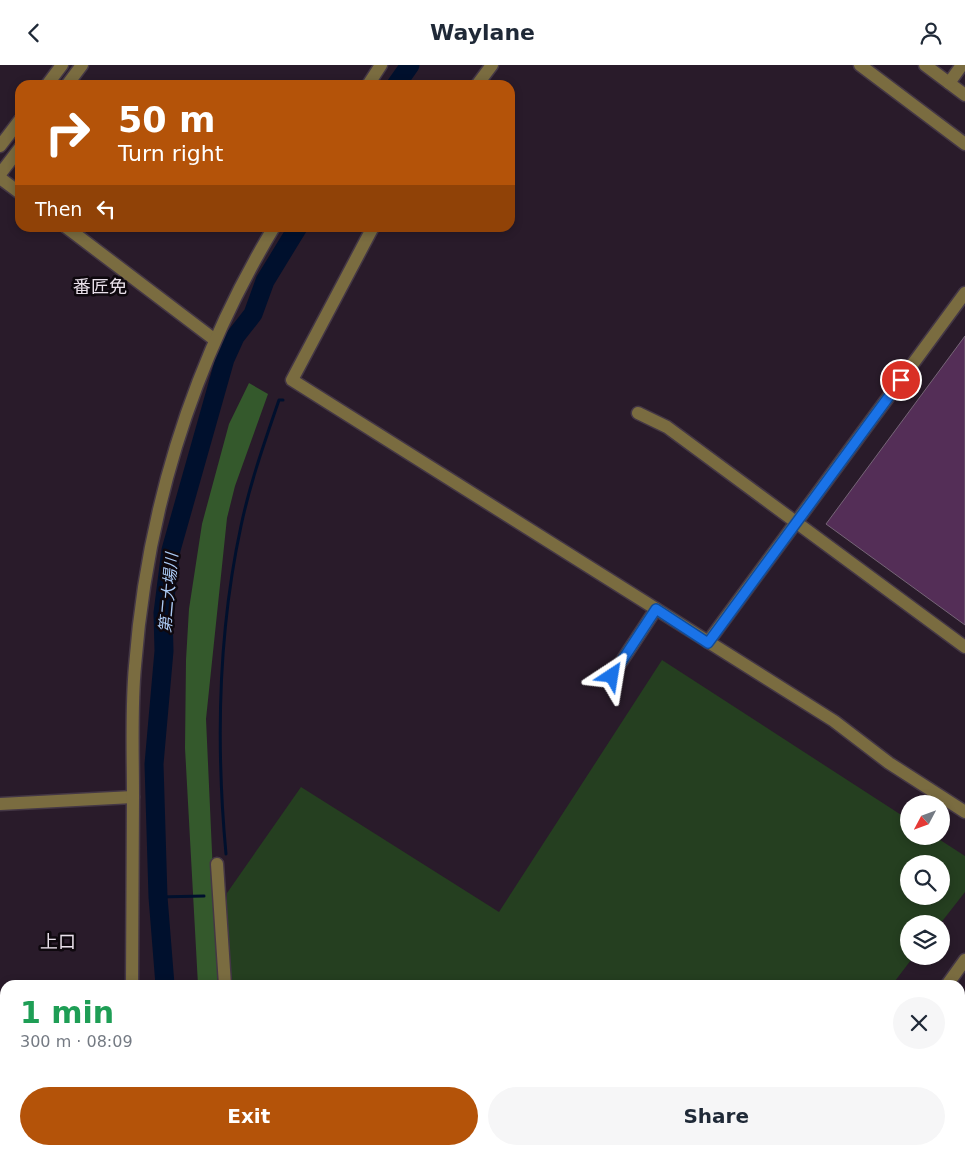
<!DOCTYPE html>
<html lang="en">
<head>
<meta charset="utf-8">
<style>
	body { margin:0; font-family:"DejaVu Sans","Noto Sans JP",sans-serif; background:#f6f6f7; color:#1f2937; height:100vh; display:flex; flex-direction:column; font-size:19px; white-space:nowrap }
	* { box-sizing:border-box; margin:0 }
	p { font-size:16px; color:#747a83 }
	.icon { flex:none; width:28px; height:28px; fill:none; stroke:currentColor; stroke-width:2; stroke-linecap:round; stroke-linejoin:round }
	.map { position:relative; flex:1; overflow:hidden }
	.details { position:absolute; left:0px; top:915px; width:965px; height:175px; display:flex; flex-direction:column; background:#fff; border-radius:15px 15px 0 0; box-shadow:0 2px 8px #0003 }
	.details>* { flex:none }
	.top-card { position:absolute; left:15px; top:15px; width:500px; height:152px; border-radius:15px; box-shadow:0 2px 8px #0003; background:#b45309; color:#fff; overflow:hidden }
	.needle { width:32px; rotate:229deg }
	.tools { position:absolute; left:900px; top:730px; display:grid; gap:10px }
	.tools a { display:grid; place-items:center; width:50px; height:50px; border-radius:50%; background:#fff; box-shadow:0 2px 8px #0003; font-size:25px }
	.pin { position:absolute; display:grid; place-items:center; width:42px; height:42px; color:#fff; margin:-21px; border:2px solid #fff; border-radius:50%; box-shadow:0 1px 5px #0007 }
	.me { position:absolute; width:55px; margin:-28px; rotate:33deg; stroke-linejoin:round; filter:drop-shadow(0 0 4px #0008) }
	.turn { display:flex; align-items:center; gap:18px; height:105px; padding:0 20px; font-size:22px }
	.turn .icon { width:65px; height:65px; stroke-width:2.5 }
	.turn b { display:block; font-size:35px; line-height:42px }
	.then { display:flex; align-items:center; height:48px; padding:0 20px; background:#0003; gap:10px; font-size:19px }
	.round { display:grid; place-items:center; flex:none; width:52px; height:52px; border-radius:26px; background:#f6f6f7 }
	.overview { display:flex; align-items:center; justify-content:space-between; height:85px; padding:0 20px }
	h1 { font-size:30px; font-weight:700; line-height:38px; color:#1e9e55 }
	.button { display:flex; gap:10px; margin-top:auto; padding:10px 20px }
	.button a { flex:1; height:58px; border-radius:30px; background:#b45309; color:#fff; font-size:20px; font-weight:700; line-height:58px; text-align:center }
	.button a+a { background:#f6f6f7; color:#1f2937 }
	header { display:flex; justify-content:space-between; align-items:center; height:65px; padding:0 20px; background:#fff; font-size:22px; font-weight:700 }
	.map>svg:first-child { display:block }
	.green { fill:#253f20; fill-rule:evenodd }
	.forest { fill:#34592c }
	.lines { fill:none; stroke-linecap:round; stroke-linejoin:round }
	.stream { stroke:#00102d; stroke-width:3 }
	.river { stroke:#00102d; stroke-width:19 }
	.building { fill:#542e57; stroke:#766577 }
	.minor-casing { stroke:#443745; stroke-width:15 }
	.highway-casing { stroke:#443745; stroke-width:18 }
	.minor { stroke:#7a6c40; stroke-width:12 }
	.highway { stroke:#fcd75e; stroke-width:15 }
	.route-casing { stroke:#114b97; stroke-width:12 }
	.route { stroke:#1a73e8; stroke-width:9 }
	.labels { text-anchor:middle; stroke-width:5; stroke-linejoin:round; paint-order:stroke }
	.water-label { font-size:16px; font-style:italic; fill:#accbf5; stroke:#0e080e }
	.quarter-label { font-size:18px; fill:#e9e0ea; stroke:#0e080e }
</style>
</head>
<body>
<header><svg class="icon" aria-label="back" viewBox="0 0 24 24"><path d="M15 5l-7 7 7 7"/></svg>Waylane<svg class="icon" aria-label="person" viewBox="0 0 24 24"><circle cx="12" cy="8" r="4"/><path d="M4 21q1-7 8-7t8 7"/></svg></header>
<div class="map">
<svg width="965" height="1090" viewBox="0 0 965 1090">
	<rect width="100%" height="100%" fill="#291b2a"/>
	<g class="green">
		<path d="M 662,595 L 909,755 L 909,771 L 934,771 L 965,791 L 965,827 L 940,859 L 909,859 L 909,891 L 914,891 L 892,920 L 231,920 L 227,883 L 227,828 L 301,722 L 499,847 ZM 909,799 L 941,799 L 941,831 L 909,831 Z"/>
		<path d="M 534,1085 L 762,1085 L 758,1090 L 552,1090 Z"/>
	</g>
	<g class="forest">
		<path d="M 249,318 L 268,329 L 235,421 L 227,453 L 206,654 L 218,920 L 198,920 L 185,683 L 186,595 L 189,544 L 202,459 L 229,359 Z"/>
		<path d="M 431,1085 L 486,1085 L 503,1090 L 449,1090 Z"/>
	</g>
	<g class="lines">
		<g class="stream">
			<path d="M 226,789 C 216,681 218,568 241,461 C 250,418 265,376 279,335 L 283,335"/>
			<path d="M 158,832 L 204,831"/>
		</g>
		<g class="river">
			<path d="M 396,20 L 410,0"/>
			<path d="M 165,920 L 158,832 L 154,699 L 164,586 L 163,548 L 171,485 L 225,294 L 235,272 L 253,249 L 265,216 L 298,162"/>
		</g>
	</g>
	<path class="building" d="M 965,271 L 965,560 L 826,459 Z"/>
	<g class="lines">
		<defs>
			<g id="minor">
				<path d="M 860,0 L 965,79"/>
				<path d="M 925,0 L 965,30"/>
				<path d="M 949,18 L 962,0"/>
				<path d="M 47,20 L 62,0"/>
				<path d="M 67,20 L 82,0"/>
				<path d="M 368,20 L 381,0"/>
				<path d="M 477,20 L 492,0"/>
				<path d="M 0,81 L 20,55"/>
				<path d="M 0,109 L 20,83"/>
				<path d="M 0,113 L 20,128"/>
				<path d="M 66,162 L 215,275"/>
				<path d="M 373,162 L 292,315 L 834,656 L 889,698 L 965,747"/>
				<path d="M 638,348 L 667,362 L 965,582"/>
				<path d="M 708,577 L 965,228"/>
				<path d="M 612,611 L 656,544"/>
				<path d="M 0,739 L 133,732"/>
				<path d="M 217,799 L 225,920"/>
				<path d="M 132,920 C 132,857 133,794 133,731 C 133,688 131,644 135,601 C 147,444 193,297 274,162"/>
				<path d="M 947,920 L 965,895"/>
				<path d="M 0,995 L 5,996"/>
				<path d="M 960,1018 L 965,1022"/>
				<path d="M 960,1051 L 965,1044"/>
				<path d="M 0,1052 L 5,1053"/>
				<path d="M 155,1085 L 174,1090"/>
				<path d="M 387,1085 L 405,1090"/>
				<path d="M 508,1085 L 525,1090"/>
				<path d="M 868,1085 L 875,1090"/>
				<path d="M 284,1090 L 285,1085"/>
				<path d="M 822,1090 L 825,1085"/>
				<path d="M 932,1090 L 935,1085"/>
			</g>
			<g id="highway">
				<path d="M 0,1011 L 5,1012"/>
				<path d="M 0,1032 L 5,1033"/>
				<path d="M 235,1085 L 254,1090"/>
				<path d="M 313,1085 L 331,1090"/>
			</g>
		</defs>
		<use href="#minor" class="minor-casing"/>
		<use href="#highway" class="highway-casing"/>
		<use href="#minor" class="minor"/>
		<use href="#highway" class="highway"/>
	</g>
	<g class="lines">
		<defs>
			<path id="route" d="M 612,611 L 656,544 L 708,578 L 901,315"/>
		</defs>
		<use href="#route" class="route-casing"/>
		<use href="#route" class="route"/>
	</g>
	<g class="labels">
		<g class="water-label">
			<text transform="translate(168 528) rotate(-85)" y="6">第二大場川</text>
		</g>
		<g class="quarter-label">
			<text x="100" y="228">番匠免</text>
			<text x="58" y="883">上口</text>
		</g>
	</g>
</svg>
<div class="tools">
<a><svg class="needle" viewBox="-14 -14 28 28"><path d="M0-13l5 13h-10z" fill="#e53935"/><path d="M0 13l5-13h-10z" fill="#747a83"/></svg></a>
<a><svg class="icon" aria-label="search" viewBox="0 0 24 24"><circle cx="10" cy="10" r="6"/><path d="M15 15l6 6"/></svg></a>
<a><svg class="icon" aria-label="layers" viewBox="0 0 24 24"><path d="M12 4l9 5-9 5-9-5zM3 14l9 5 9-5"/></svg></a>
</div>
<div class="pin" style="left:901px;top:315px;background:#d93025"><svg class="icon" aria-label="arrive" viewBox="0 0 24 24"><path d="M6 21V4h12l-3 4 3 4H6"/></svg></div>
<svg class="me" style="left:612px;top:611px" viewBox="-20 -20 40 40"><path d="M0-17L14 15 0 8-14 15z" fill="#1a73e8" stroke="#fff" stroke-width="4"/></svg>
<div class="top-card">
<div class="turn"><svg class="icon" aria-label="right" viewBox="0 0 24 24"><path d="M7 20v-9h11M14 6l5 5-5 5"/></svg><div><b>50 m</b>Turn right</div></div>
<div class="then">Then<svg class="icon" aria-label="left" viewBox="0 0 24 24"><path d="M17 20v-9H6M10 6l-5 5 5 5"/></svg></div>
</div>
<section class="details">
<div class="overview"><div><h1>1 min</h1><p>300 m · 08:09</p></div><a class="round"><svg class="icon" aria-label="close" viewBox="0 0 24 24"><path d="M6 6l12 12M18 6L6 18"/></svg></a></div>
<div class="button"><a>Exit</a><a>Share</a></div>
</section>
</div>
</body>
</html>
